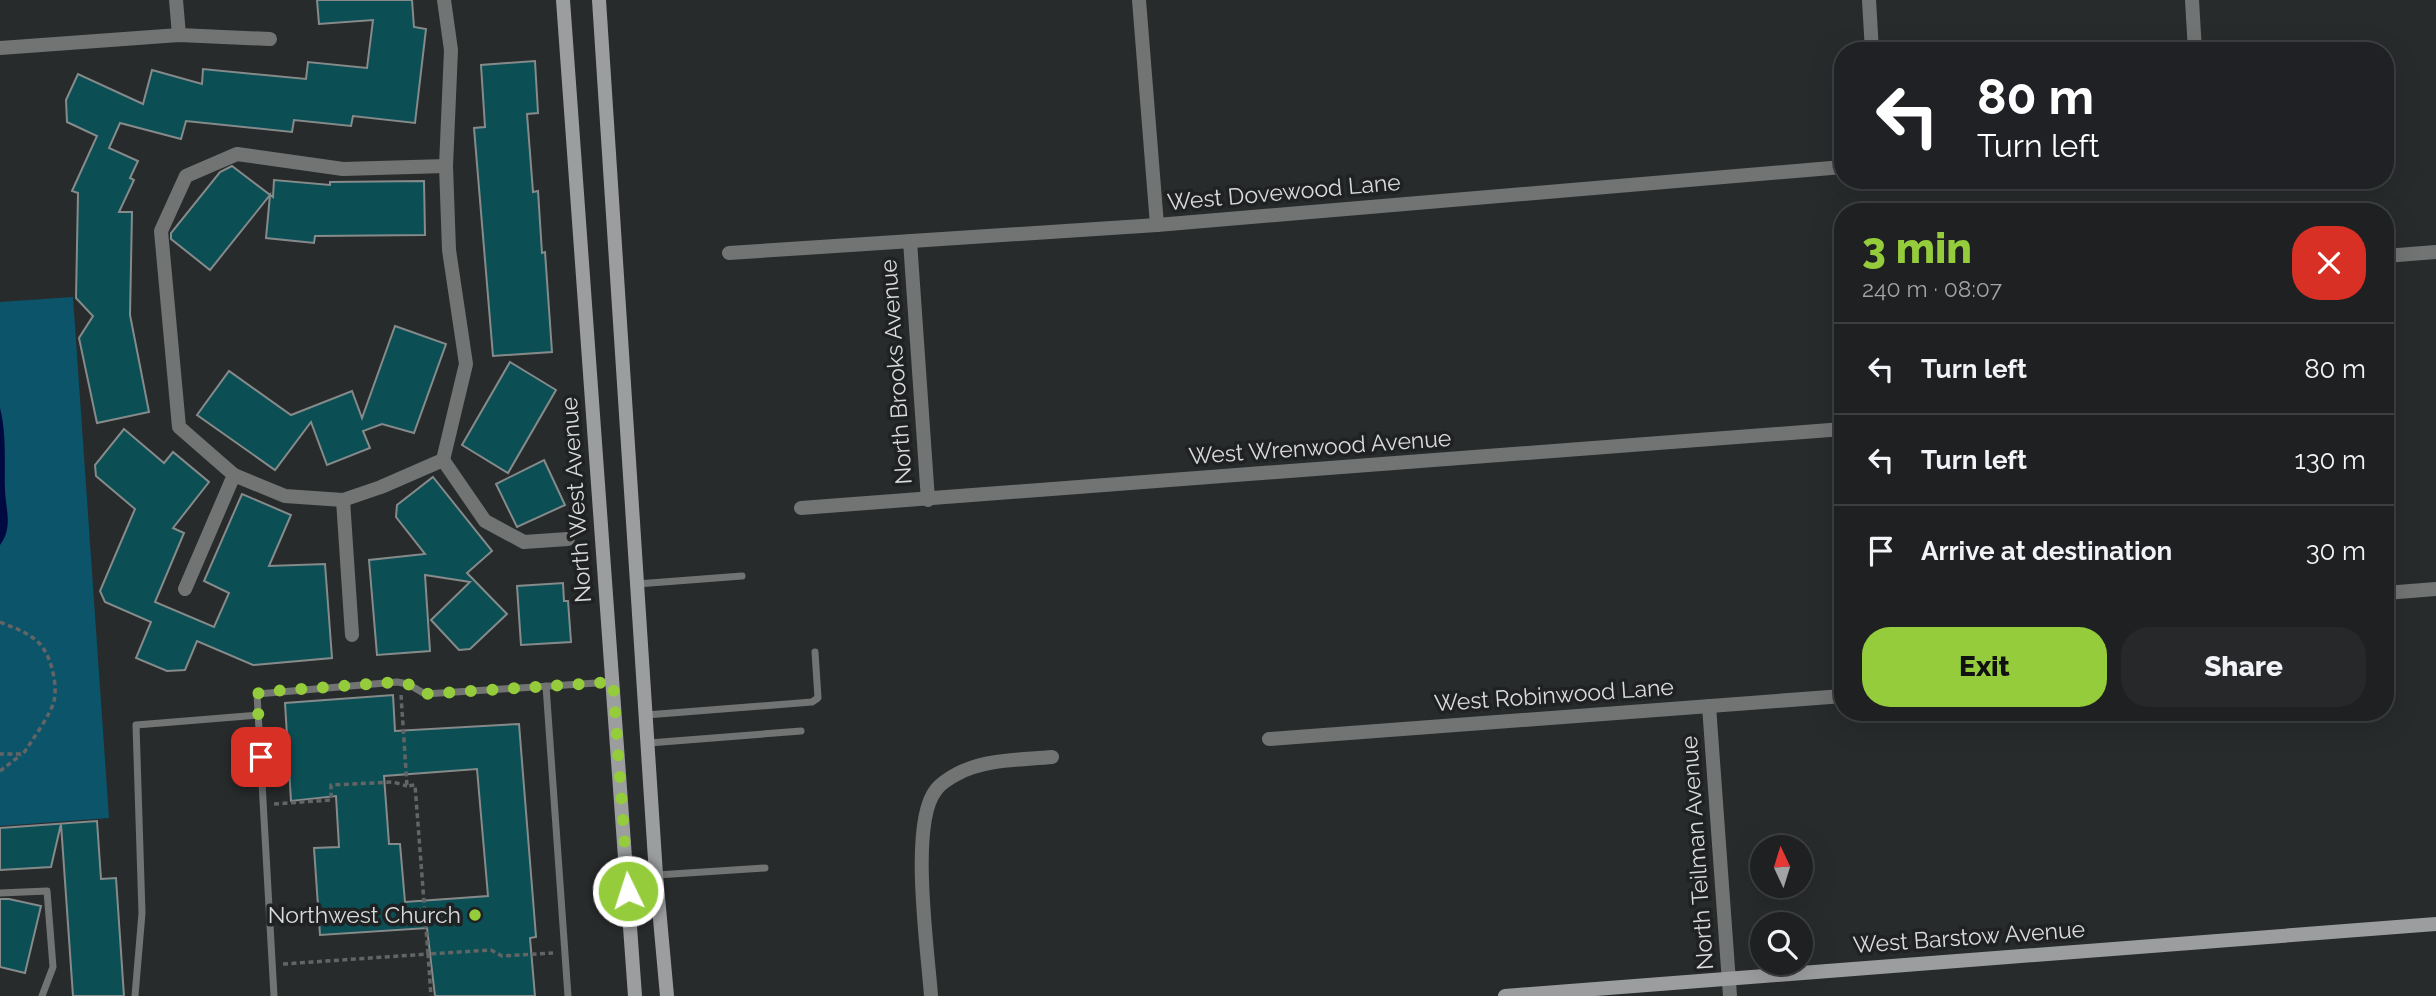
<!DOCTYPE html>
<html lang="en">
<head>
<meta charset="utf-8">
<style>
	body { margin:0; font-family:Raleway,sans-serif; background:#26282a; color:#f1f3f6; height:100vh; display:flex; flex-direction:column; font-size:26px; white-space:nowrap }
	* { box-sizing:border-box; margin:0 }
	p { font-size:23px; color:#a1a3a5 }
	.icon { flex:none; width:38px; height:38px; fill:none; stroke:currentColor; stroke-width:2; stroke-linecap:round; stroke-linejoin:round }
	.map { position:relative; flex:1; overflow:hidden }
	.details { position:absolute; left:1834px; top:203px; width:560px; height:518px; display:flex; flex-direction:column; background:#1e2021; border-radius:28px; box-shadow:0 7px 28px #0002,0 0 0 2px #3c3e3f }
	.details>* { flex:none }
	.banner { position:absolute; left:1834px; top:42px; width:560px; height:147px; border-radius:28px; box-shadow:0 7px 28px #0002,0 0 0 2px #3c3e3f; background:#202124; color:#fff; overflow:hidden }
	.needle { width:46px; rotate:356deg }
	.fabs { position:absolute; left:1750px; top:835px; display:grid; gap:14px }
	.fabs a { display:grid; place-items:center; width:63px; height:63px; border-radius:50%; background:#1e2021; box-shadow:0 7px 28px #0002,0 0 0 2px #3c3e3f; font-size:35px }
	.pin { position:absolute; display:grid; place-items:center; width:60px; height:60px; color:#fff; margin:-30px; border-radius:14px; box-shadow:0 4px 10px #0006 }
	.me { position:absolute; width:77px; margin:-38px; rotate:356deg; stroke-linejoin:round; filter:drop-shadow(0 0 5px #0008) }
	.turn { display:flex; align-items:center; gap:24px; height:147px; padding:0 28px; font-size:32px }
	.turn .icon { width:91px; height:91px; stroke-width:2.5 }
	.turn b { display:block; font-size:49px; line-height:60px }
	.round { display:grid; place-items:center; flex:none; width:74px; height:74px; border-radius:28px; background:#26282a }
	.headline { display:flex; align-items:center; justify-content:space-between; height:119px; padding:0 28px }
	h1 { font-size:42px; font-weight:800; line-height:52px; color:#95cc3b }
	.action { display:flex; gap:14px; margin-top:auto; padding:14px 28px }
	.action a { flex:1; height:80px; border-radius:28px; background:#95cc3b; color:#111; font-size:28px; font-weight:800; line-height:80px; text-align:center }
	.action a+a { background:#26282a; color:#f1f3f6 }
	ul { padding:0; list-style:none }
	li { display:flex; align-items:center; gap:21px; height:91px; padding:0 28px; border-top:2px solid #3c3e3f }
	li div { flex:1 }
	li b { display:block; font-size:26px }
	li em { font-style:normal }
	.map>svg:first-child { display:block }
	.green { fill:#0c5469 }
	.water { fill:#000a40 }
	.building { fill:#0b4f55; stroke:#868a8a; stroke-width:2; fill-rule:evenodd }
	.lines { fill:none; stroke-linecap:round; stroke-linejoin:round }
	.path { stroke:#626465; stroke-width:3.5; stroke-dasharray:5 3.5; stroke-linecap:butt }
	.lane { stroke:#727474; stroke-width:7 }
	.street { stroke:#727474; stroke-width:14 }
	.secondary { stroke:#9b9d9e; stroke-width:14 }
	.route { stroke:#95cc3b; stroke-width:12; stroke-dasharray:0 21.6 }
	.poi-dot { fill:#95cc3b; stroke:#1f2122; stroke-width:2.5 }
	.labels { text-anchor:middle; stroke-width:7; stroke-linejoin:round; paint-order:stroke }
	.street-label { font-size:23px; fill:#d9dbdb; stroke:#1f2122 }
	.poi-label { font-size:23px; fill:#d9dbdb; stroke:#1f2122; text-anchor:end }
</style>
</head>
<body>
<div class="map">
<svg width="2436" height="996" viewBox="0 0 2436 996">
	<rect width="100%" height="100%" fill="#282b2c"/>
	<path class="green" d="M 73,297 L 109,818 L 0,826 L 0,302 Z"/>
	<path class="water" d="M 0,408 C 7,436 4,463 5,491 C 6,510 13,528 0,545 Z"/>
	<g class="building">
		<path d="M 317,0 L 412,0 L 414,27 L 426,29 L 415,123 L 353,116 L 351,126 L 294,120 L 292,132 L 186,121 L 181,139 L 120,123 L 109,148 L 138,161 L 130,178 L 134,180 L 119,212 L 132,212 L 130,315 L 149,412 L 97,423 L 79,338 L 93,316 L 76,298 L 78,193 L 72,191 L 97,136 L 67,122 L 66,100 L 78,74 L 143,104 L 152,70 L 202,84 L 203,69 L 306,79 L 308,62 L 367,68 L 373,20 L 319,24 Z"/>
		<path d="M 535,61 L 538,113 L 527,114 L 533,192 L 538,191 L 542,253 L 545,252 L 552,352 L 493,356 L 474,128 L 485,127 L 481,65 Z"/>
		<path d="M 232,166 L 273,197 L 274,180 L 330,185 L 330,182 L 424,181 L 425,235 L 315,236 L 314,243 L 266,238 L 270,195 L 210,270 L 171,239 L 171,233 L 220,172 Z"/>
		<path d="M 395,326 L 446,344 L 414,433 L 382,424 L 363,431 L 370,448 L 327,465 L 311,422 L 275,470 L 197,415 L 229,371 L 291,415 L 352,391 L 362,418 Z"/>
		<path d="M 510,362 L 556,390 L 508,473 L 462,445 Z"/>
		<path d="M 124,429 L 164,463 L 173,452 L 209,482 L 173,528 L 184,533 L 155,602 L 214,627 L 229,593 L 204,581 L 242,494 L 291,515 L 269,566 L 325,564 L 332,658 L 253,665 L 197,641 L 185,670 L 167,671 L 136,658 L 151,622 L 105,602 L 100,591 L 135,509 L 96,476 L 95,465 Z"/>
		<path d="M 544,460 L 565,505 L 517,527 L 496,484 Z"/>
		<path d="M 433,477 L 492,551 L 467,573 L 507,614 L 470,649 L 459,650 L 431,620 L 470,582 L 425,575 L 430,651 L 377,655 L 369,560 L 425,554 L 396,517 L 397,505 Z"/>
		<path d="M 563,583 L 564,601 L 568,601 L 571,642 L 521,645 L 517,586 Z"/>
		<path d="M 393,695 L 395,731 L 519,724 L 536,937 L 530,938 L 535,996 L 435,996 L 427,928 L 320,935 L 314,848 L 339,847 L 336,796 L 291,801 L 285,703 ZM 477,769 L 488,896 L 405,902 L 400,844 L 389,844 L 384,776 Z"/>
		<path d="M 97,821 L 101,879 L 116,878 L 124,996 L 73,996 L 61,824 L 51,867 L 0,870 L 0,828 Z"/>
		<path d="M 0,899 L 9,899 L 41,906 L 25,973 L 0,967 Z"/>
	</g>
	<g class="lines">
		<g class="path">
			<path d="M 0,622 C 14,628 28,632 39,643 C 51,655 58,685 54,701 C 51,714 31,742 23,754 L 0,754"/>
			<path d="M 401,695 L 407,786 L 415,785 L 428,954 L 491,950 L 502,956 L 553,953"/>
			<path d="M 0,771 L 21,755"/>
			<path d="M 274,804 L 331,800 L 331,785 L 393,782 L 407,786"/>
			<path d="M 283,964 L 428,954 L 431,996"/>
		</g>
		<g class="lane">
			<path d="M 637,584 L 742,576"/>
			<path d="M 546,686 L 568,996"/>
			<path d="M 646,715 L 812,702 L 818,698 L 815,652"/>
			<path d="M 649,743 L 801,731"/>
			<path d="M 657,875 L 765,868"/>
			<path d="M 0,893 L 47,891 L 53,967 L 42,996"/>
			<path d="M 135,996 L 142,913 L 136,725 L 259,715"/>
			<path d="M 274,996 L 257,694 L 397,682 L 408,684 L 425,694 L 612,682"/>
		</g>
		<g class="street">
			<path d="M 176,0 L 179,35"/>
			<path d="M 1139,0 L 1157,225"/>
			<path d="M 1869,0 L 1872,51"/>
			<path d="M 2192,0 L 2195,51"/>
			<path d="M 0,48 L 179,35 L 270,39"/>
			<path d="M 910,241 L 928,500"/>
			<path d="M 729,253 L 1157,225 L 1843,167"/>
			<path d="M 2385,256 L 2436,252"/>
			<path d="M 443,460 L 485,521 L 524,542 L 568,539"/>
			<path d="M 234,475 L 285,496 L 343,500 L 381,487 L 443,460 L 466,364 L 449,250 L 446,166 L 451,50 L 444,0"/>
			<path d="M 343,500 L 352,635"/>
			<path d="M 801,508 L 1843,429"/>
			<path d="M 185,589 L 234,475 L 179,427 L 161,231 L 186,176 L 237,154 L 343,169 L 446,166"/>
			<path d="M 2385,593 L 2436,589"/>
			<path d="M 1709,706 L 1730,996"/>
			<path d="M 1269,739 L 1843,696"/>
			<path d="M 931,996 C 928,951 909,823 936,790 C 940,784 951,777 957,774 C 985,759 1021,760 1052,757"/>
		</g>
		<g class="secondary">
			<path d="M 563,0 L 635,996"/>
			<path d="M 599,0 L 656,875 L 667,996"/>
			<path d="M 1505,996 L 2436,924"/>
		</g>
	</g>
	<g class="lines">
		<path class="route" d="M 261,757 L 257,694 L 261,692 L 397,682 L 408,684 L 425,694 L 613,682 L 628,891"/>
	</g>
	<circle class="poi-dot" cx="475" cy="915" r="7"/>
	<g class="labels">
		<g class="street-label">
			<text transform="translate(1284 192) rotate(-5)" y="8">West Dovewood Lane</text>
			<text transform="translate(896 372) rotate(-94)" y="8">North Brooks Avenue</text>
			<text transform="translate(1320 447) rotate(-4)" y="8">West Wrenwood Avenue</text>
			<text transform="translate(576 500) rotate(-94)" y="8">North West Avenue</text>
			<text transform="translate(1554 695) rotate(-4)" y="8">West Robinwood Lane</text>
			<text transform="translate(1697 853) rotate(-94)" y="8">North Teilman Avenue</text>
			<text transform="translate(1969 937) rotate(-4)" y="8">West Barstow Avenue</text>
		</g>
		<g class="poi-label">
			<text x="461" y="923">Northwest Church</text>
		</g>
	</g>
</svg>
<div class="fabs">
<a><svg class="needle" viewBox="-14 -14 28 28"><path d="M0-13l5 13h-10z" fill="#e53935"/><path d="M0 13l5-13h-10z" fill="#a1a3a5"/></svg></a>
<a><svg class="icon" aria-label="search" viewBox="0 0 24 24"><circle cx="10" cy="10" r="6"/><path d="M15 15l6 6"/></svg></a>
</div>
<div class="pin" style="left:261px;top:757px;background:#d93025"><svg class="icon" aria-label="arrive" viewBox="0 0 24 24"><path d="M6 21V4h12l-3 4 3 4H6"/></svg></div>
<svg class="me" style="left:628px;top:891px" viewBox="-20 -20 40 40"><circle r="17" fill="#95cc3b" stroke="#fff" stroke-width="3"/><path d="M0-11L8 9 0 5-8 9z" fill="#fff"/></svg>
<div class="banner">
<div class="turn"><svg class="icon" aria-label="left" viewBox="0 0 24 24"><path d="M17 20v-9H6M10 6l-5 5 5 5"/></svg><div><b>80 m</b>Turn left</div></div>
</div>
<section class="details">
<div class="headline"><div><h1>3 min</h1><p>240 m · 08:07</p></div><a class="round" style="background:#d93025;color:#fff"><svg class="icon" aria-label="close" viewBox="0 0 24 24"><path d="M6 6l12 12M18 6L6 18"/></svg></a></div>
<ul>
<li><svg class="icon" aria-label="left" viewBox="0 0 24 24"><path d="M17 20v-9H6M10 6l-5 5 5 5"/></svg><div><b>Turn left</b></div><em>80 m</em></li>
<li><svg class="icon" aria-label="left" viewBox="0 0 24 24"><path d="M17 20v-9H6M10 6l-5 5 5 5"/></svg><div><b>Turn left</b></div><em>130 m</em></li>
<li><svg class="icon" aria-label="arrive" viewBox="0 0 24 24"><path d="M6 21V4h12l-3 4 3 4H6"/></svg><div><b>Arrive at destination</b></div><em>30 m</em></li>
</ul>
<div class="action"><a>Exit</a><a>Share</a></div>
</section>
</div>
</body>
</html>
